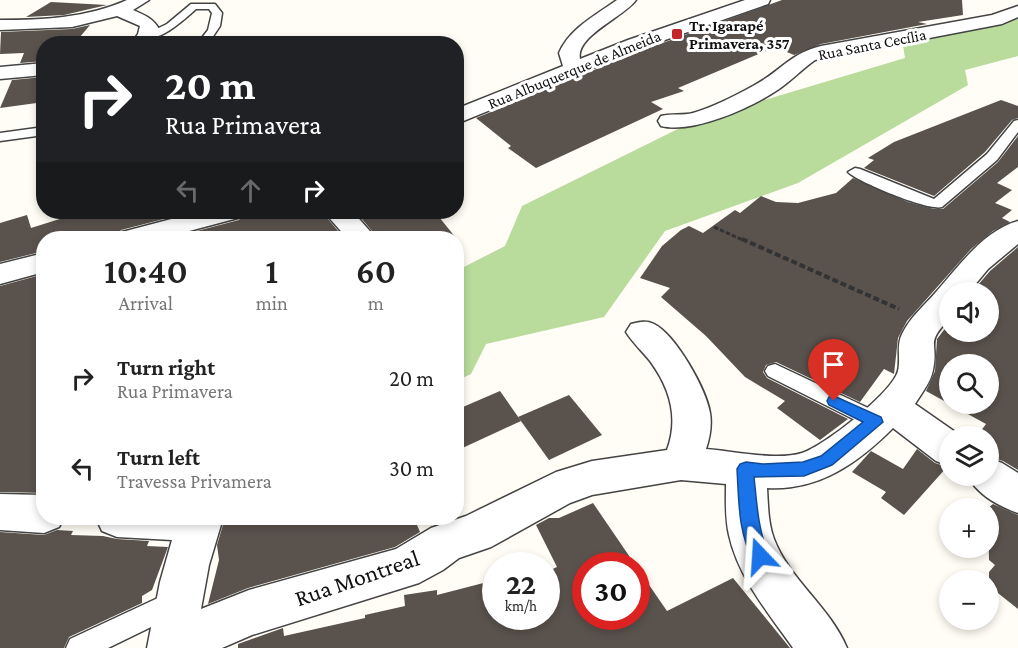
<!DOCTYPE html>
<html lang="en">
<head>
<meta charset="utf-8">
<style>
	body { margin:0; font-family:"Crimson Pro",serif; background:#f2f2f2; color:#222; height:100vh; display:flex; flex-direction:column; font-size:22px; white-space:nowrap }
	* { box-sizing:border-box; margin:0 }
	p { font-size:20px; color:#767676 }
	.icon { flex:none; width:33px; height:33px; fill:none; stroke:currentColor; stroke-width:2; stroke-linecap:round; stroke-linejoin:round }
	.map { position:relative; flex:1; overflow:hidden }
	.panel { position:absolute; left:36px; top:231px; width:428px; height:294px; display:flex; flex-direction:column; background:#fff; border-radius:24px; box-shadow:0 3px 9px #0003 }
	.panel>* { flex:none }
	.hud { position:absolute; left:36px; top:36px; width:428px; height:183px; border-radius:24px; box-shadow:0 3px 9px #0003; background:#202124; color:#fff; overflow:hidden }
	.tools { position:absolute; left:939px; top:282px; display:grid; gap:12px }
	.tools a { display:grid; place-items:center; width:60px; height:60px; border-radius:50%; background:#fff; box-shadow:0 3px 9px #0003; font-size:30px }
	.speed { position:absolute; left:482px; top:552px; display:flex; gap:12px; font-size:30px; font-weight:700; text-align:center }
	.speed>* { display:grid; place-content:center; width:78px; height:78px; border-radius:50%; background:#fff; box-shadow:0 3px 9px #0003; line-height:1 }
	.speed small { font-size:15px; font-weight:400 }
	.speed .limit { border:9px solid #d22; background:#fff; color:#111 }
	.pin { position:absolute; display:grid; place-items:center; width:51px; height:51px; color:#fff; margin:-62px -26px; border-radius:50% 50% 50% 0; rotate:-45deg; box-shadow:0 0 6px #0007 }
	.pin .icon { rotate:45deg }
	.me { position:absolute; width:66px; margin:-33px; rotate:340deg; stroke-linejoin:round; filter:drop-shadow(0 0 4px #0008) }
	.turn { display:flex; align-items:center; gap:21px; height:126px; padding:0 30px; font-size:27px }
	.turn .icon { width:78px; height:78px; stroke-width:2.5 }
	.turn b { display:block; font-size:42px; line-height:51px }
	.lanes { display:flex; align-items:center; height:57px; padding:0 30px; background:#0003; justify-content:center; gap:30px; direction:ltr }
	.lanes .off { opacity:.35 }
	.eta { display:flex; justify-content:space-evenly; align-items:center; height:102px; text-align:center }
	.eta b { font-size:36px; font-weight:600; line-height:42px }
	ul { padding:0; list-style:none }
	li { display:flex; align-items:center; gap:18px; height:90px; padding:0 30px }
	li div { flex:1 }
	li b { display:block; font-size:22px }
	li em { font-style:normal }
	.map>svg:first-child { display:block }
	.forest { fill:#b9dc9c }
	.building { fill:#5a524d; fill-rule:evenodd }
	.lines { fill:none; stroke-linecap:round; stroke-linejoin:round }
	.lane-casing { stroke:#444; stroke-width:3 }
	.street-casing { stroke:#444; stroke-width:3 }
	.path-far1 { stroke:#333; stroke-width:3; stroke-dasharray:4.5 2; stroke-linecap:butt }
	.path { stroke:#333; stroke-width:4; stroke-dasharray:6 3; stroke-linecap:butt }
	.lane { fill:#fff; fill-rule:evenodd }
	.street { fill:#fff; fill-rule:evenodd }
	.route { fill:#1a73e8; stroke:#114b97; stroke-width:1.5 }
	.poi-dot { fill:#c4262e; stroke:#fff; stroke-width:2 }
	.labels { text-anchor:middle; stroke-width:6; stroke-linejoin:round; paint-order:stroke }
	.far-poi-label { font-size:16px; font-weight:bold; fill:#111; stroke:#fff; text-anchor:start }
	.far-street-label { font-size:16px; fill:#111; stroke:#fff }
	.near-street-label { font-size:24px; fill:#111; stroke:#fff }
</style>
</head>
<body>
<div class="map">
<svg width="1018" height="648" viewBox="0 0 1018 648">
	<rect width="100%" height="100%" fill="#fffdf5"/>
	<path class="forest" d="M 1018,19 L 1018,56 L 965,70 L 968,85 L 798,183 L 665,231 L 604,317 L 486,344 L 471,374 L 456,381 L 456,271 L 505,246 L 522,206 L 694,121 L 905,58 L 903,45 Z"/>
	<g class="building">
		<path d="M 782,0 L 962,0 L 963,15 L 918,22 L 927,24 L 821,44 L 794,55 L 777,48 L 766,51 L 678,88 L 684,91 L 651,102 L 663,109 L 536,168 L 508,148 L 511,146 L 476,118 L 643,50 Z"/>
		<path d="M 51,2 L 107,5 L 64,15 L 26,17 Z"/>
		<path d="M 90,25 L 74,44 L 44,44 L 44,61 L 20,63 L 24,53 L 0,54 L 1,32 L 72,29 Z"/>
		<path d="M 44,77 L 44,102 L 0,108 L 12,80 Z"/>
		<path d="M 1001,100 L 1018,106 L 1018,118 L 1012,120 L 985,152 L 934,196 L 864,168 L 874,160 L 868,158 L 894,142 Z"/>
		<path d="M 1018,136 L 1018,167 L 997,183 L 1012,190 L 995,203 L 1012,210 L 1002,218 L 1010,222 L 993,231 L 971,249 L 907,321 L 898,338 L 894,374 L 884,369 L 860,402 L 776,362 L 766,365 L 763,372 L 767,378 L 848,419 L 820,440 L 777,408 L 785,401 L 745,377 L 706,336 L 661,297 L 670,288 L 640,278 L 662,246 L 681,230 L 689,226 L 703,233 L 735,210 L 740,213 L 761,196 L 776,202 L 798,203 L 836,193 L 853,178 L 908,202 L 934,209 L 943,209 L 998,162 Z"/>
		<path d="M 82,212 L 191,212 L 121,230 L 116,238 L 44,238 L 44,251 L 0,262 L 0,223 L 27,215 L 31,228 Z"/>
		<path d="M 244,212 L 322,212 L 344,238 L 170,238 L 239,220 Z"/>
		<path d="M 356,212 L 435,212 L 456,238 L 378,238 Z"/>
		<path d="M 1018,247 L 1018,470 L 1003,461 L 988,456 L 988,436 L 977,436 L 986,424 L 926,391 L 935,371 L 937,339 L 950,322 L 950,332 L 988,332 L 988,292 L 972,292 L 990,271 ZM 950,364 L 988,364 L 988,404 L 950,404 Z"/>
		<path d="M 44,274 L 44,493 L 0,492 L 0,286 Z"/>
		<path d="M 500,391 L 521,421 L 456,451 L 456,410 Z"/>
		<path d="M 569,395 L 602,435 L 549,460 L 518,417 Z"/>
		<path d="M 917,449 L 935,463 L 947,467 L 904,515 L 881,498 L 886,492 L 852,472 L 871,451 L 903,469 Z"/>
		<path d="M 593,503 L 636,566 L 585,566 L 585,616 L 636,616 L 636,566 L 667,611 L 733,578 L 790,648 L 238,648 L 238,644 L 283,628 L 284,636 L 365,618 L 365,615 L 405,606 L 404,595 L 437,590 L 437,595 L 495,580 L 495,616 L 546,616 L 546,572 L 557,567 L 536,525 L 549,518 L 559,518 Z"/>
		<path d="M 993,504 L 1018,515 L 1018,609 L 989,586 L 989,572 L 995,565 L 989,560 L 988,508 Z"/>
		<path d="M 225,518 L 414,518 L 420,532 L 395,547 L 248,588 L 208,604 L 219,560 L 217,545 Z"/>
		<path d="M 57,530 L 73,531 L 71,535 L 103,536 L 117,539 L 149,541 L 147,546 L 168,547 L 152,590 L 142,596 L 142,603 L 69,637 L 64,648 L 0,648 L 0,532 L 44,535 Z"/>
	</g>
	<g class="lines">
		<defs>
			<g id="lane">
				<path d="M 191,4 L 215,4 L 222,13 L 220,26 L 208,44 L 197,44 L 208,30 L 212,13 L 209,9 L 196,9 C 186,18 156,46 142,36 L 167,24 Z"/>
				<path d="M 1018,120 L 1018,132 L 997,160 L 942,207 C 928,211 858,182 848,172 L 855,168 L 860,169 L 934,199 L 987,154 L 1014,121 Z"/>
				<path d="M 44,127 L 44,135 L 0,141 L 0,133 Z"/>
				<path d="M 775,364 L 883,415 L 886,421 L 883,427 L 876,429 L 869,427 L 768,376 L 765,371 L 768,366 Z"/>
				<path d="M 175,590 L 184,593 L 188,602 L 184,611 L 108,648 L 66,648 L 70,639 Z"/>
			</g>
			<g id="street">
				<path d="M 127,0 L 149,0 L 133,10 C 144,15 153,18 159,29 L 151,44 L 131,44 L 138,34 L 140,26 L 117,16 L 72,27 L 0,30 L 0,20 C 43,20 87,18 127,0 Z"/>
				<path d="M 617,0 L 636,0 C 624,17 575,36 580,59 L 628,40 L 745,0 L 770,0 L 768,4 L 642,48 L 456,124 L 456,109 L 563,66 L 559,53 C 570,28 596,15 617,0 Z"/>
				<path d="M 1018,6 L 1018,17 L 1002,24 L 815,60 C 802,69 791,81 779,89 C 751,108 693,134 661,126 L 658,121 L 661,116 C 671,113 683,116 693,113 C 713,107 735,96 753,86 C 780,72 789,54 821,46 L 992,15 Z"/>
				<path d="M 44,63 L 44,75 L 0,79 L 0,67 Z"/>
				<path d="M 198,212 L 242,212 L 238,218 L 163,238 L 118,238 L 122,232 Z"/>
				<path d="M 324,212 L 353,212 L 376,238 L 347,238 Z"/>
				<path d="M 1018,221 L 1018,244 L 988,269 L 969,292 L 950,292 L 950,318 C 924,345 939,341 933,370 C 931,382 921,394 915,404 L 961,436 L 950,436 L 950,466 L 936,461 L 893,428 C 858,463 819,491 767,488 C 768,505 768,523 774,539 C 789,579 830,607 847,648 L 793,648 C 769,614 738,577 729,535 C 725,518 726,501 726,484 L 681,480 L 592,495 L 570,503 L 491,547 L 459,558 L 443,570 L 419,583 L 252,635 L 222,648 L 147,648 L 160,582 L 172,540 L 117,537 L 102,531 L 96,518 L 223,518 L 209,565 L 201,609 L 249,590 L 396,549 L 431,528 L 466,516 L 556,472 L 592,461 L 667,450 C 679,418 670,388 650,361 C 642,351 633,343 626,332 L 631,324 C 639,322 646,320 654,324 C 676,335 706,389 710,413 C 712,425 710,437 706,449 C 733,451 777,461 802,453 C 824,446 892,393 898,371 C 901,358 896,346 902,334 C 910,317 924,306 936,292 C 958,267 984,230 1018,221 Z"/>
				<path d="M 44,253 L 44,272 L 0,284 L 0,264 Z"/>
				<path d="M 988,458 L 1002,463 L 1018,473 L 1018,513 C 998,506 977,494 968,476 L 988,476 Z"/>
				<path d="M 0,494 L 44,495 L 44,518 L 64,518 L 59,527 L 44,533 L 0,530 Z"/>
			</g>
		</defs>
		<use href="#lane" class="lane-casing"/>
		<use href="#street" class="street-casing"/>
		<path class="path-far1" d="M 714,227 L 745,241"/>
		<path class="path" d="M 742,239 L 899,309"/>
		<use href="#lane" class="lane"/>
		<use href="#street" class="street"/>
	</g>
	<path class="route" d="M 834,396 L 881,417 L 883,422 L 832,465 L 804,476 L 754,477 C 757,505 758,530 769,556 L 767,562 L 760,565 L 754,562 C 738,533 739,502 737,469 L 740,464 L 746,462 L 763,464 L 803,462 L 821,456 L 863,422 L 829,405 L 827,401 L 829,397 Z"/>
	<rect class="poi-dot" x="671" y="28" width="12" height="12" rx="3"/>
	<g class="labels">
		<g class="far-poi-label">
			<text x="689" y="31">Tr. Igarapé<tspan x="689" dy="18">Primavera, 357</tspan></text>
		</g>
		<g class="far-street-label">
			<text transform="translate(872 44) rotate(-11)" y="6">Rua Santa Cecília</text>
			<text transform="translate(574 69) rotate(-22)" y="6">Rua Albuquerque de Almeida</text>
		</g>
		<g class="near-street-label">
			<text transform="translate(357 578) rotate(-19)" y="8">Rua Montreal</text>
		</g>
	</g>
</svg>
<div class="tools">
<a><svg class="icon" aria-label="sound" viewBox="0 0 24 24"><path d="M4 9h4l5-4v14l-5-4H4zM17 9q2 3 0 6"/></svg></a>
<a><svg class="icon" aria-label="search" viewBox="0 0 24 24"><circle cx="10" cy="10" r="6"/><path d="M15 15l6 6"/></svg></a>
<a><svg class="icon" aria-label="layers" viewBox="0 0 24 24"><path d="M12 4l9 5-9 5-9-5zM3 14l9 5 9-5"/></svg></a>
<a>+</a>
<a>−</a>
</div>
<div class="speed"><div>22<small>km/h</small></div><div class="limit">30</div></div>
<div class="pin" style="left:834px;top:401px;background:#d93025"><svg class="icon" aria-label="arrive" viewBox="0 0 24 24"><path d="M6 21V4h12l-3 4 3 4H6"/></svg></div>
<svg class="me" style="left:760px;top:556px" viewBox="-20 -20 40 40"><path d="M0-17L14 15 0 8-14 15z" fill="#1a73e8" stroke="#fff" stroke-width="4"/></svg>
<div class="hud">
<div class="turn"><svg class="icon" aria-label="right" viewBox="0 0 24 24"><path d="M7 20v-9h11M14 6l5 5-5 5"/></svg><div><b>20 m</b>Rua Primavera</div></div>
<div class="lanes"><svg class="icon off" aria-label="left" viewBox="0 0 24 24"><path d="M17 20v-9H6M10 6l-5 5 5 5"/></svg><svg class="icon off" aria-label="ahead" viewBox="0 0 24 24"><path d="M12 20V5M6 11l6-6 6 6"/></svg><svg class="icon" aria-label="right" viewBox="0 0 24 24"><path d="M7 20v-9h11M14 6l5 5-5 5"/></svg></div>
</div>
<section class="panel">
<div class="eta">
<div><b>10:40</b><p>Arrival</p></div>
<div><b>1</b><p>min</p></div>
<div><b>60</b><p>m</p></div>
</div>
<ul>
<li><svg class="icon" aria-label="right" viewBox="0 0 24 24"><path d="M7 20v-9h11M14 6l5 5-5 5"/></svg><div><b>Turn right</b><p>Rua Primavera</p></div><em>20 m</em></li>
<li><svg class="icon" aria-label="left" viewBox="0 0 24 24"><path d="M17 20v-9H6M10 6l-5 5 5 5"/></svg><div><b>Turn left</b><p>Travessa Privamera</p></div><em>30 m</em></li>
</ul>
</section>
</div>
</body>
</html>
